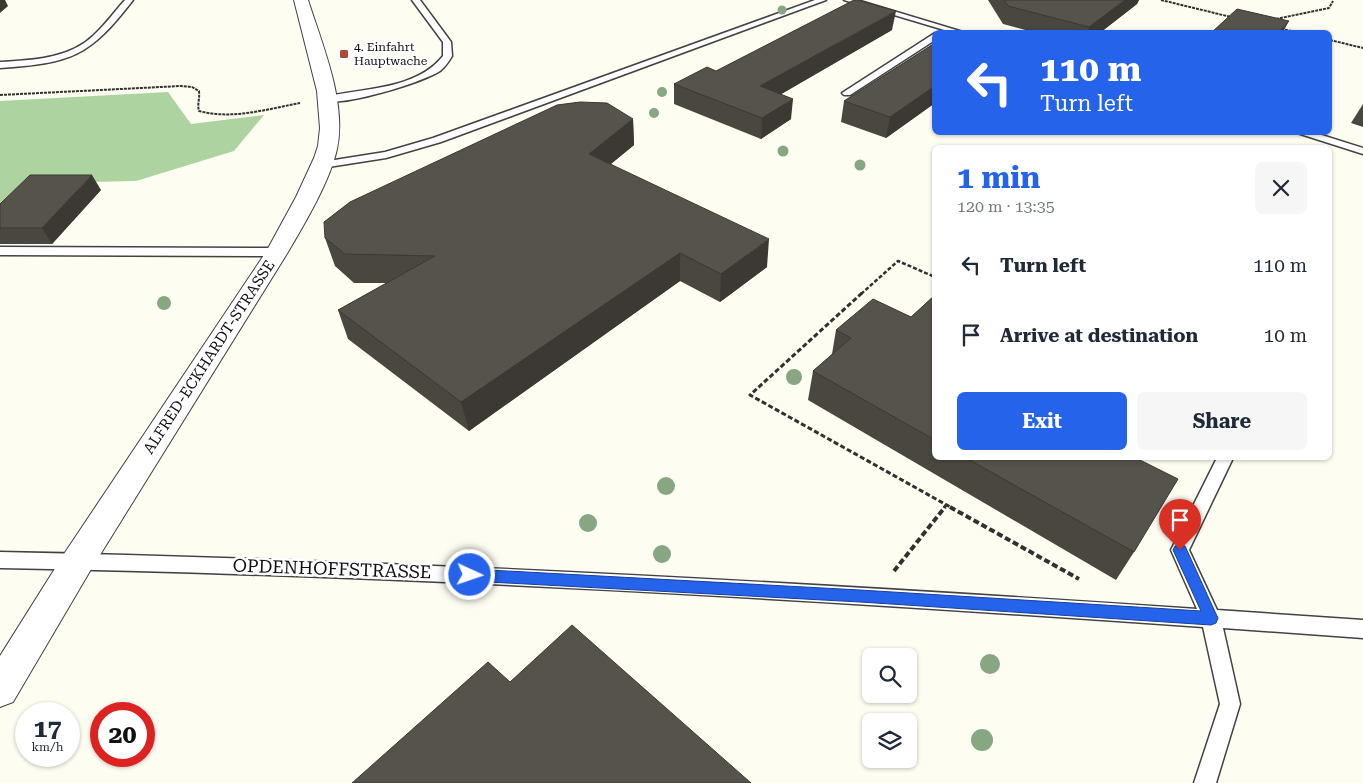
<!DOCTYPE html>
<html lang="en">
<head>
<meta charset="utf-8">
<style>
	body { margin:0; font-family:"Roboto Serif",serif; background:#f6f6f7; color:#1f2937; height:100vh; display:flex; flex-direction:column; font-size:19px; white-space:nowrap }
	* { box-sizing:border-box; margin:0 }
	p { font-size:16px; color:#747a83 }
	.icon { flex:none; width:28px; height:28px; fill:none; stroke:currentColor; stroke-width:2; stroke-linecap:round; stroke-linejoin:round }
	.map { position:relative; flex:1; overflow:hidden }
	.sheet { position:absolute; left:932px; top:145px; width:400px; height:315px; display:flex; flex-direction:column; background:#fff; border-radius:8px; box-shadow:0 1px 4px #0004 }
	.sheet>* { flex:none }
	.banner { position:absolute; left:932px; top:30px; width:400px; height:105px; border-radius:8px; box-shadow:0 1px 4px #0004; background:#2563eb; color:#fff; overflow:hidden }
	.controls { position:absolute; left:862px; top:648px; display:grid; gap:10px }
	.controls a { display:grid; place-items:center; width:55px; height:55px; border-radius:8px; background:#fff; box-shadow:0 1px 4px #0004; font-size:25px }
	.speed { position:absolute; left:15px; top:702px; display:flex; gap:10px; font-size:25px; font-weight:700; text-align:center }
	.speed>* { display:grid; place-content:center; width:65px; height:65px; border-radius:50%; background:#fff; box-shadow:0 1px 4px #0004; line-height:1 }
	.speed small { font-size:12px; font-weight:400 }
	.speed .limit { border:8px solid #d22; background:#fff; color:#111 }
	.pin { position:absolute; display:grid; place-items:center; width:42px; height:42px; color:#fff; margin:-51px -21px; border-radius:50% 50% 50% 0; rotate:-45deg; box-shadow:0 0 5px #0007 }
	.pin .icon { rotate:45deg }
	.me { position:absolute; width:55px; margin:-28px; rotate:93deg; stroke-linejoin:round; filter:drop-shadow(0 0 4px #0008) }
	.turn { display:flex; align-items:center; gap:18px; height:105px; padding:0 25px; font-size:22px }
	.turn .icon { width:65px; height:65px; stroke-width:2.5 }
	.turn b { display:block; font-size:35px; line-height:42px }
	.round { display:grid; place-items:center; flex:none; width:52px; height:52px; border-radius:8px; background:#f6f6f7 }
	.overview { display:flex; align-items:center; justify-content:space-between; height:85px; padding:0 25px }
	h1 { font-size:30px; font-weight:700; line-height:38px; color:#2563eb }
	.primary-button { display:flex; gap:10px; margin-top:auto; padding:10px 25px }
	.primary-button a { flex:1; height:58px; border-radius:8px; background:#2563eb; color:#fff; font-size:20px; font-weight:700; line-height:58px; text-align:center }
	.primary-button a+a { background:#f6f6f7; color:#1f2937 }
	ul { padding:0; list-style:none }
	li { display:flex; align-items:center; gap:15px; height:70px; padding:0 25px }
	li div { flex:1 }
	li b { display:block; font-size:19px }
	li em { font-style:normal }
	.map>svg:first-child { display:block }
	.forest { fill:#add3a0 }
	.lines { fill:none; stroke-linecap:round; stroke-linejoin:round }
	.service-casing { stroke:#424242; stroke-width:3 }
	.minor-casing { stroke:#424242; stroke-width:2 }
	.path-far3 { stroke:#313131; stroke-width:2; stroke-dasharray:3 1; stroke-linecap:butt }
	.path-far2 { stroke:#313131; stroke-width:2.5; stroke-dasharray:4 2; stroke-linecap:butt }
	.path-far1 { stroke:#313131; stroke-width:3; stroke-dasharray:5 2.5; stroke-linecap:butt }
	.path { stroke:#313131; stroke-width:4; stroke-dasharray:6 3; stroke-linecap:butt }
	.service { fill:#fff; fill-rule:evenodd }
	.minor { fill:#fff; fill-rule:evenodd }
	.tree { fill:#87a682 }
	.wall { fill:#4a4741 }
	.shaded-wall { fill:#3c3935 }
	.building { fill:#56524c; stroke:#3c3935 }
	.route { fill:#2563eb; stroke:#184099 }
	.poi-dot { fill:#af4936; stroke:#fff; stroke-width:2 }
	.labels { text-anchor:middle; stroke-width:5; stroke-linejoin:round; paint-order:stroke }
	.far-poi-label { font-size:12px; fill:#0f0f0f; stroke:#fff; text-anchor:start }
	.street-label { font-size:15px; fill:#0f0f0f; stroke:#fff }
	.near-street-label { font-size:18px; fill:#0f0f0f; stroke:#fff }
</style>
</head>
<body>
<div class="map">
<svg width="1363" height="783" viewBox="0 0 1363 783">
	<rect width="100%" height="100%" fill="#fdfdf2"/>
	<path class="forest" d="M 168,92 L 191,124 L 264,115 L 234,151 L 136,181 L 38,183 L 0,213 L 0,101 Z"/>
	<g class="lines">
		<defs>
			<g id="service">
				<path d="M 125,0 L 133,0 C 89,57 72,63 0,68 L 0,62 C 33,60 69,59 94,35 C 106,24 114,12 125,0 Z"/>
				<path d="M 412,0 L 420,0 L 451,42 L 452,56 C 449,61 445,67 440,71 C 421,83 345,106 324,101 L 324,97 C 363,88 416,90 443,56 L 443,42 Z"/>
				<path d="M 815,0 L 826,0 L 441,142 L 386,158 L 322,168 L 317,165 L 322,162 L 385,152 L 433,138 Z"/>
				<path d="M 844,0 L 857,0 L 963,32 L 951,32 Z"/>
				<path d="M 935,33 L 935,40 L 850,95 L 844,95 L 842,93 Z"/>
				<path d="M 1294,132 L 1312,132 L 1363,148 L 1363,154 Z"/>
				<path d="M 0,247 L 277,248 L 283,252 L 277,256 L 0,255 Z"/>
				<path d="M 1217,458 L 1233,458 L 1189,550 L 1217,610 L 1363,620 L 1363,638 L 1223,628 L 1240,704 L 1216,783 L 1194,783 L 1220,704 L 1203,627 C 802,599 402,575 0,568 L 0,552 C 400,560 799,582 1197,609 L 1171,550 Z"/>
			</g>
			<path id="minor" d="M 294,0 L 308,0 C 322,44 347,102 337,149 C 330,181 305,223 288,252 L 90,571 L 13,702 L 0,707 L 0,656 L 66,551 L 266,252 L 296,197 L 314,158 L 318,146 L 320,128 L 317,91 Z"/>
		</defs>
		<use href="#service" class="service-casing"/>
		<use href="#minor" class="minor-casing"/>
		<g class="path-far3">
			<path d="M 1161,0 L 1231,17"/>
			<path d="M 1276,19 L 1329,8 L 1333,1"/>
			<path d="M 1281,29 L 1297,32"/>
			<path d="M 1330,40 L 1363,48"/>
			<path d="M 0,95 L 181,86 L 192,87 L 199,91 C 200,99 197,104 199,111 C 232,120 268,109 300,103"/>
		</g>
		<path class="path-far2" d="M 861,294 L 898,261 L 935,277"/>
		<g class="path-far1">
			<path d="M 862,293 L 750,395 L 952,508"/>
			<path d="M 944,508 L 946,505"/>
		</g>
		<g class="path">
			<path d="M 950,507 L 1079,579"/>
			<path d="M 894,571 L 945,507"/>
		</g>
		<use href="#service" class="service"/>
		<use href="#minor" class="minor"/>
	</g>
	<g class="tree">
		<circle cx="782" cy="10" r="4.5"/>
		<circle cx="662" cy="92" r="5"/>
		<circle cx="654" cy="113" r="5"/>
		<circle cx="783" cy="151" r="5.5"/>
		<circle cx="860" cy="165" r="5.5"/>
		<circle cx="164" cy="303" r="7"/>
		<circle cx="794" cy="377" r="8"/>
		<circle cx="666" cy="486" r="9"/>
		<circle cx="588" cy="523" r="9"/>
		<circle cx="662" cy="554" r="9"/>
		<circle cx="990" cy="664" r="10"/>
		<circle cx="982" cy="740" r="11"/>
	</g>
	<g class="wall">
		<path d="M 988,0 L 1139,0 L 1137,4 L 1101,32 L 1033,32 L 1003,24 Z"/>
		<path d="M 892,30 L 781,94 L 791,119 L 761,139 L 674,104 L 674,84 Z"/>
		<path d="M 935,43 L 935,103 L 886,138 L 841,122 L 844,101 Z"/>
		<path d="M 1363,104 L 1363,127 L 1351,123 Z"/>
		<path d="M 633,119 L 634,145 L 611,164 L 767,267 L 720,302 L 680,281 L 469,431 L 348,339 L 338,310 L 387,283 L 354,283 L 335,266 L 325,238 Z"/>
		<path d="M 101,190 L 52,244 L 0,244 L 0,204 Z"/>
		<path d="M 935,295 L 935,458 L 1136,458 L 1134,552 L 1116,580 L 808,400 L 813,371 L 832,354 L 836,330 L 911,317 Z"/>
	</g>
	<g class="shaded-wall">
		<path d="M 0,0 L 5,0 L 8,6 L 0,13 Z"/>
		<path d="M 1125,0 L 1139,0 L 1137,4 L 1101,32 L 1087,32 L 1089,27 Z"/>
		<path d="M 896,11 L 892,30 L 759,107 L 760,86 Z"/>
		<path d="M 1289,21 L 1283,32 L 1279,32 Z"/>
		<path d="M 935,86 L 935,103 L 886,138 L 890,117 Z"/>
		<path d="M 793,99 L 791,119 L 761,139 L 762,118 Z"/>
		<path d="M 633,119 L 634,145 L 591,180 L 589,154 Z"/>
		<path d="M 92,175 L 101,190 L 52,244 L 42,228 Z"/>
		<path d="M 769,239 L 767,267 L 720,302 L 721,274 Z"/>
		<path d="M 680,253 L 680,281 L 469,431 L 461,402 Z"/>
	</g>
	<g class="building">
		<path d="M 854,0 L 857,0 L 896,11 L 760,86 L 793,99 L 762,118 L 674,84 L 707,67 L 716,71 Z"/>
		<path d="M 1004,0 L 1125,0 L 1089,27 L 1008,6 Z"/>
		<path d="M 1237,9 L 1289,21 L 1279,32 L 1212,32 Z"/>
		<path d="M 935,43 L 935,86 L 890,117 L 844,101 Z"/>
		<path d="M 580,102 L 607,103 L 633,119 L 589,154 L 769,239 L 721,274 L 680,253 L 461,402 L 338,310 L 435,256 L 345,254 L 325,238 L 324,222 L 350,202 L 557,105 Z"/>
		<path d="M 30,175 L 92,175 L 42,228 L 0,228 L 0,204 Z"/>
		<path d="M 935,295 L 935,440 L 813,371 L 851,338 L 836,330 L 873,299 L 911,317 Z"/>
		<path d="M 966,458 L 1136,458 L 1178,479 L 1134,552 Z"/>
		<path d="M 572,625 L 751,783 L 352,783 L 488,662 L 510,682 Z"/>
	</g>
	<path class="route" d="M 1180,545 L 1185,546 L 1216,614 L 1218,618 L 1216,623 L 1211,625 L 860,602 L 470,581 L 465,579 L 463,575 L 465,570 L 470,569 L 860,590 L 1201,611 L 1173,550 L 1175,546 Z"/>
	<rect class="poi-dot" x="339" y="49" width="10" height="10" rx="2.5"/>
	<g class="labels">
		<g class="far-poi-label">
			<text x="354" y="51">4. Einfahrt<tspan x="354" dy="14">Hauptwache</tspan></text>
		</g>
		<g class="street-label">
			<text transform="translate(209 357) rotate(-57)" y="5">ALFRED-ECKHARDT-STRASSE</text>
		</g>
		<g class="near-street-label">
			<text transform="translate(332 569) rotate(2)" y="6">OPDENHOFFSTRASSE</text>
		</g>
	</g>
</svg>
<div class="controls">
<a><svg class="icon" aria-label="search" viewBox="0 0 24 24"><circle cx="10" cy="10" r="6"/><path d="M15 15l6 6"/></svg></a>
<a><svg class="icon" aria-label="layers" viewBox="0 0 24 24"><path d="M12 4l9 5-9 5-9-5zM3 14l9 5 9-5"/></svg></a>
</div>
<div class="speed"><div>17<small>km/h</small></div><div class="limit">20</div></div>
<div class="pin" style="left:1180px;top:550px;background:#d93025"><svg class="icon" aria-label="arrive" viewBox="0 0 24 24"><path d="M6 21V4h12l-3 4 3 4H6"/></svg></div>
<svg class="me" style="left:470px;top:575px" viewBox="-20 -20 40 40"><circle r="17" fill="#2563eb" stroke="#fff" stroke-width="3"/><path d="M0-11L8 9 0 5-8 9z" fill="#fff"/></svg>
<div class="banner">
<div class="turn"><svg class="icon" aria-label="left" viewBox="0 0 24 24"><path d="M17 20v-9H6M10 6l-5 5 5 5"/></svg><div><b>110 m</b>Turn left</div></div>
</div>
<section class="sheet">
<div class="overview"><div><h1>1 min</h1><p>120 m · 13:35</p></div><a class="round"><svg class="icon" aria-label="close" viewBox="0 0 24 24"><path d="M6 6l12 12M18 6L6 18"/></svg></a></div>
<ul>
<li><svg class="icon" aria-label="left" viewBox="0 0 24 24"><path d="M17 20v-9H6M10 6l-5 5 5 5"/></svg><div><b>Turn left</b></div><em>110 m</em></li>
<li><svg class="icon" aria-label="arrive" viewBox="0 0 24 24"><path d="M6 21V4h12l-3 4 3 4H6"/></svg><div><b>Arrive at destination</b></div><em>10 m</em></li>
</ul>
<div class="primary-button"><a>Exit</a><a>Share</a></div>
</section>
</div>
</body>
</html>
